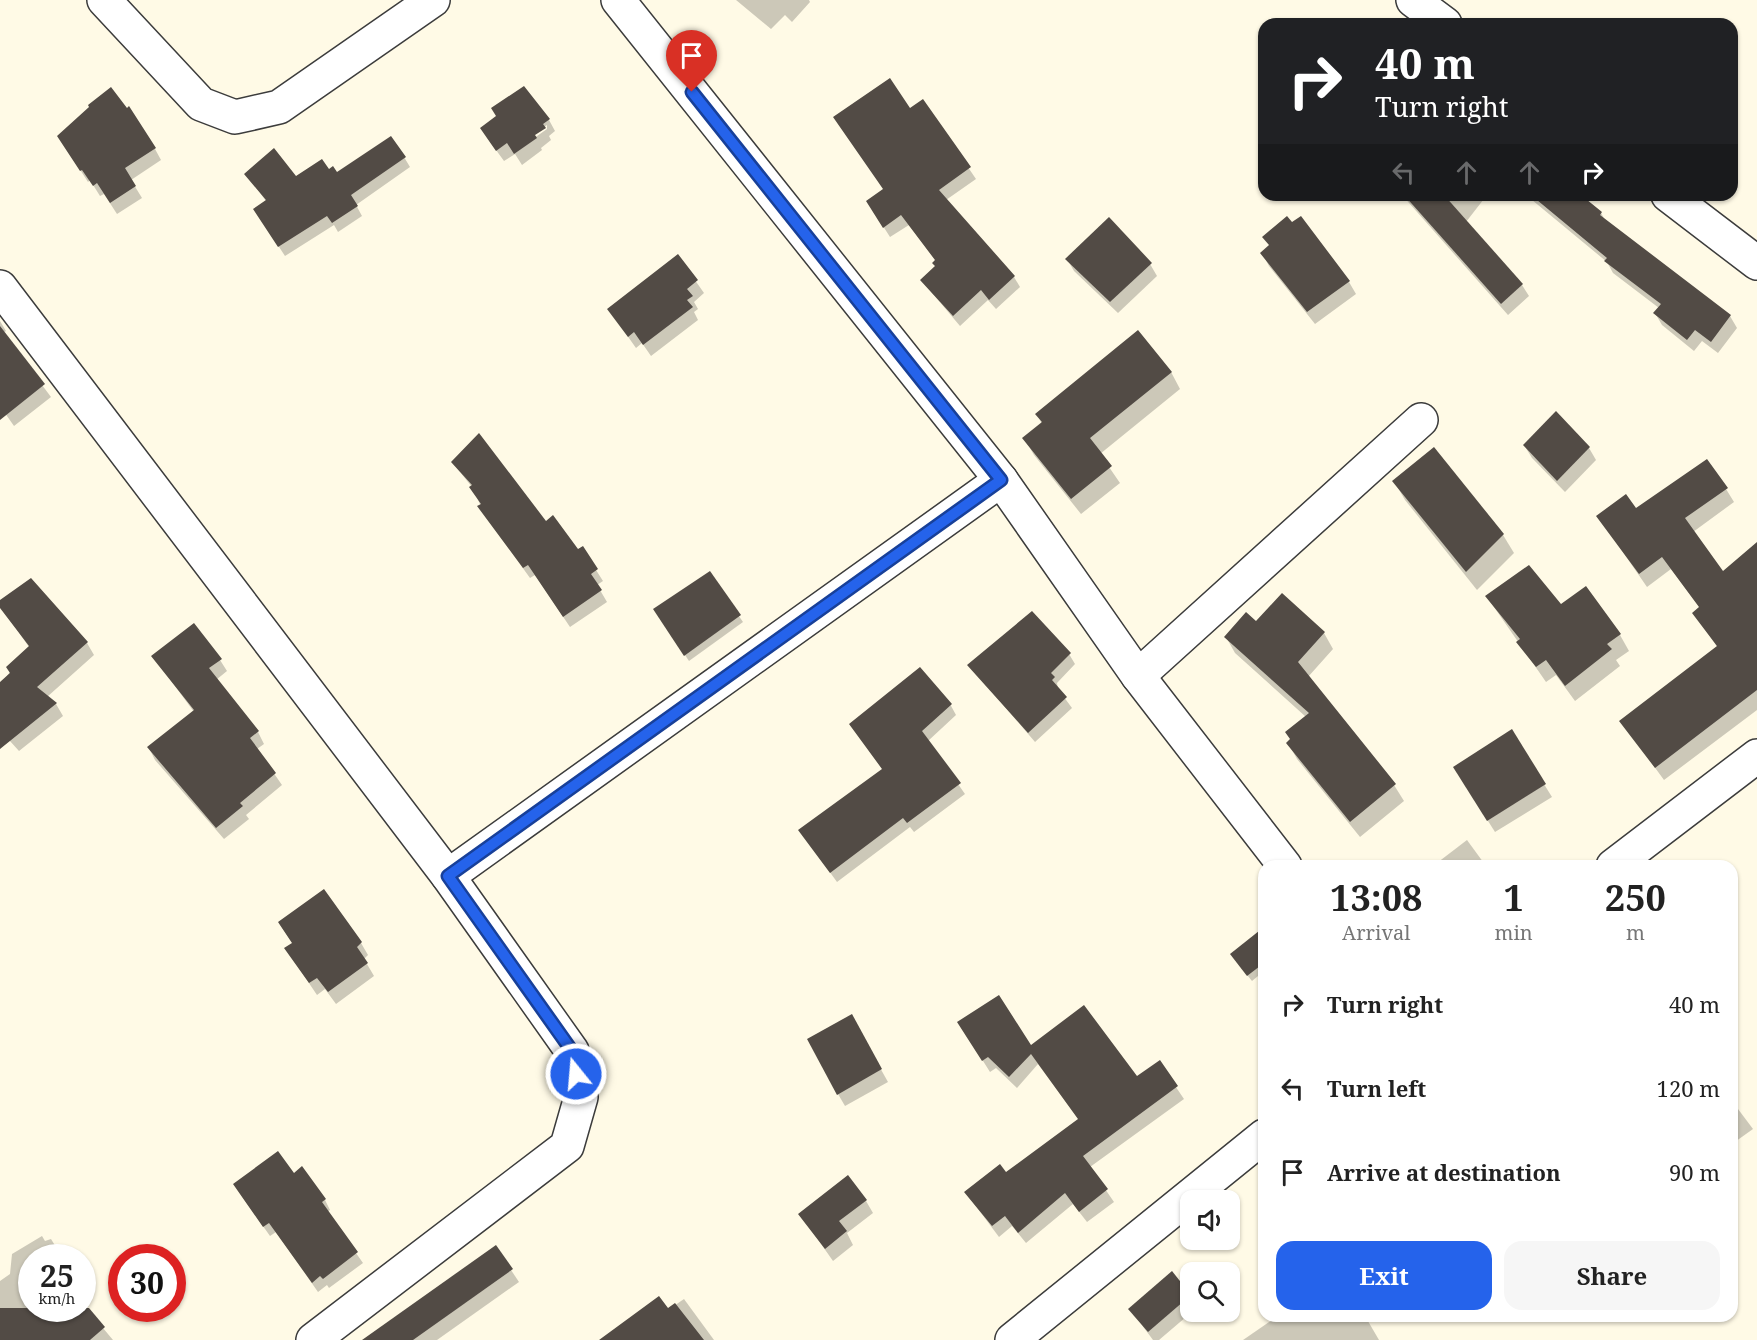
<!DOCTYPE html>
<html lang="en">
<head>
<meta charset="utf-8">
<style>
	body { margin:0; font-family:"Noto Serif",serif; background:#f6f6f6; color:#222; height:100vh; display:flex; flex-direction:column; font-size:22px; white-space:nowrap }
	* { box-sizing:border-box; margin:0 }
	p { font-size:20px; color:#767676 }
	.icon { flex:none; width:33px; height:33px; fill:none; stroke:currentColor; stroke-width:2; stroke-linecap:round; stroke-linejoin:round }
	.map { position:relative; flex:1; overflow:hidden }
	.details { position:absolute; left:1258px; top:860px; width:480px; height:462px; display:flex; flex-direction:column; background:#fff; border-radius:18px; box-shadow:0 2px 4px #0004 }
	.details>* { flex:none }
	.guide { position:absolute; left:1258px; top:18px; width:480px; height:183px; border-radius:18px; box-shadow:0 2px 4px #0004; background:#202124; color:#fff; overflow:hidden }
	.tools { position:absolute; left:1180px; top:1190px; display:grid; gap:12px }
	.tools a { display:grid; place-items:center; width:60px; height:60px; border-radius:12px; background:#fff; box-shadow:0 2px 4px #0004; font-size:30px }
	.speed { position:absolute; left:18px; top:1244px; display:flex; gap:12px; font-size:30px; font-weight:700; text-align:center }
	.speed>* { display:grid; place-content:center; width:78px; height:78px; border-radius:50%; background:#fff; box-shadow:0 2px 4px #0004; line-height:1 }
	.speed small { font-size:15px; font-weight:400 }
	.speed .limit { border:9px solid #d22; background:#fff; color:#111 }
	.pin { position:absolute; display:grid; place-items:center; width:51px; height:51px; color:#fff; margin:-62px -26px; border-radius:50% 50% 50% 0; rotate:-45deg; box-shadow:0 0 6px #0007 }
	.pin .icon { rotate:45deg }
	.me { position:absolute; width:66px; margin:-33px; rotate:343deg; stroke-linejoin:round; filter:drop-shadow(0 0 4px #0008) }
	.turn { display:flex; align-items:center; gap:21px; height:126px; padding:0 18px; font-size:27px }
	.turn .icon { width:78px; height:78px; stroke-width:2.5 }
	.turn b { display:block; font-size:42px; line-height:51px }
	.lanes { display:flex; align-items:center; height:57px; padding:0 18px; background:#0003; justify-content:center; gap:30px; direction:ltr }
	.lanes .off { opacity:.35 }
	.eta { display:flex; justify-content:space-evenly; align-items:center; height:102px; text-align:center }
	.eta b { font-size:36px; font-weight:700; line-height:42px }
	.cta { display:flex; gap:12px; margin-top:auto; padding:12px 18px }
	.cta a { flex:1; height:69px; border-radius:18px; background:#2563eb; color:#fff; font-size:24px; font-weight:700; line-height:69px; text-align:center }
	.cta a+a { background:#f6f6f6; color:#222 }
	ul { padding:0; list-style:none }
	li { display:flex; align-items:center; gap:18px; height:84px; padding:0 18px }
	li div { flex:1 }
	li b { display:block; font-size:22px }
	li em { font-style:normal }
	.map>svg:first-child { display:block }
	.shadow { fill:#0003; fill-rule:evenodd }
	.building { fill:#524b45 }
	.lines { fill:none; stroke-linecap:round; stroke-linejoin:round }
	.minor-casing { stroke:#3c3c3c; stroke-width:36 }
	.minor { stroke:#fff; stroke-width:33 }
	.route-casing { stroke:#184099; stroke-width:15 }
	.route { stroke:#2563eb; stroke-width:10 }
</style>
</head>
<body>
<div class="map">
<svg width="1757" height="1340" viewBox="0 0 1757 1340">
	<rect width="100%" height="100%" fill="#fffae6"/>
	<g class="shadow">
		<path d="M 736,0 L 809,0 L 810,2 L 792,22 L 785,15 L 771,29 Z"/>
		<path d="M 923,101 L 976,179 L 946,200 L 1014,277 L 1020,287 L 996,309 L 988,300 L 960,326 L 922,281 L 936,267 L 936,261 L 909,225 L 890,237 L 874,212 L 884,190 L 910,110 Z"/>
		<path d="M 498,117 L 549,120 L 555,131 L 549,136 L 551,140 L 541,148 L 542,150 L 522,165 L 515,154 L 504,161 L 488,139 ZM 547,125 L 547,129 L 530,141 L 529,139 Z"/>
		<path d="M 66,148 L 155,149 L 161,160 L 131,180 L 142,198 L 117,214 L 104,194 L 100,196 L 90,180 L 88,182 Z"/>
		<path d="M 404,157 L 410,167 L 356,205 L 362,216 L 338,232 L 334,225 L 285,256 L 260,218 L 266,201 L 246,174 L 296,178 L 328,171 L 336,174 Z"/>
		<path d="M 1402,195 L 1487,195 L 1466,222 L 1522,285 L 1529,296 L 1508,315 Z"/>
		<path d="M 1526,195 L 1579,195 L 1601,213 L 1605,220 L 1730,316 L 1737,328 L 1718,353 L 1702,341 L 1694,351 L 1662,325 L 1655,313 L 1659,308 L 1613,273 L 1607,262 Z"/>
		<path d="M 1264,237 L 1349,282 L 1356,294 L 1315,324 L 1269,266 L 1262,253 L 1270,246 Z"/>
		<path d="M 678,256 L 704,293 L 694,302 L 698,309 L 694,312 L 698,320 L 651,356 L 642,343 L 636,348 L 609,310 Z"/>
		<path d="M 1067,259 L 1150,264 L 1157,276 L 1118,313 L 1074,271 Z"/>
		<path d="M 0,321 L 6,331 L 3,333 L 51,397 L 14,426 L 0,406 Z"/>
		<path d="M 1171,372 L 1180,389 L 1100,454 L 1120,483 L 1081,514 L 1034,455 L 1024,438 L 1042,424 L 1037,414 Z"/>
		<path d="M 1524,445 L 1589,448 L 1596,460 L 1565,492 L 1532,458 Z"/>
		<path d="M 452,462 L 546,523 L 578,551 L 582,548 L 603,581 L 597,585 L 607,602 L 570,627 L 535,575 L 530,578 L 486,517 L 472,487 Z"/>
		<path d="M 1394,481 L 1503,535 L 1514,553 L 1477,590 L 1405,500 Z"/>
		<path d="M 1726,489 L 1734,502 L 1693,532 L 1723,573 L 1757,544 L 1757,710 L 1664,780 L 1621,721 L 1718,648 L 1694,613 L 1700,608 L 1671,569 L 1647,587 L 1598,516 Z"/>
		<path d="M 709,573 L 743,622 L 689,661 L 658,615 Z"/>
		<path d="M 1487,597 L 1561,606 L 1620,635 L 1629,651 L 1616,660 L 1620,666 L 1575,701 L 1556,675 L 1546,682 Z"/>
		<path d="M 1,607 L 87,643 L 94,655 L 47,697 L 56,704 L 63,716 L 19,751 L 0,730 L 0,685 L 29,647 Z"/>
		<path d="M 1256,624 L 1324,633 L 1333,649 L 1308,677 L 1394,785 L 1404,801 L 1360,837 L 1297,759 L 1288,743 L 1306,717 L 1235,653 L 1226,637 Z"/>
		<path d="M 1069,654 L 1075,664 L 1057,683 L 1058,689 L 1072,708 L 1035,742 L 969,665 Z"/>
		<path d="M 153,656 L 220,660 L 227,671 L 216,680 L 258,732 L 264,744 L 257,749 L 282,785 L 246,815 L 249,819 L 224,839 L 155,760 L 149,748 L 194,712 Z"/>
		<path d="M 950,704 L 956,715 L 928,741 L 965,794 L 914,832 L 910,827 L 837,882 L 800,831 L 883,770 L 851,725 Z"/>
		<path d="M 1511,731 L 1552,797 L 1495,832 L 1462,780 Z"/>
		<path d="M 1467,840 L 1486,866 L 1433,866 Z"/>
		<path d="M 279,923 L 361,943 L 368,955 L 364,959 L 374,976 L 336,1004 L 325,989 L 317,995 L 286,949 L 293,944 Z"/>
		<path d="M 1253,938 L 1264,952 L 1264,971 L 1252,981 L 1235,960 Z"/>
		<path d="M 851,1016 L 888,1082 L 845,1106 L 838,1094 Z"/>
		<path d="M 966,1034 L 1031,1047 L 1137,1078 L 1159,1062 L 1184,1099 L 1090,1167 L 1114,1202 L 1087,1222 L 1073,1204 L 1026,1243 L 1012,1226 L 999,1237 L 966,1193 L 1005,1174 L 1079,1120 L 1038,1064 L 1017,1088 L 996,1068 L 990,1072 Z"/>
		<path d="M 1732,1101 L 1753,1129 L 1732,1144 Z"/>
		<path d="M 293,1175 L 325,1200 L 330,1210 L 327,1212 L 363,1263 L 329,1288 L 327,1285 L 318,1292 L 276,1232 L 270,1236 L 241,1195 Z"/>
		<path d="M 866,1201 L 873,1213 L 847,1233 L 853,1245 L 833,1261 L 800,1214 Z"/>
		<path d="M 42,1236 L 45,1241 L 51,1239 L 62,1257 L 32,1257 L 32,1308 L 82,1308 L 82,1303 L 113,1340 L 0,1340 L 0,1281 L 10,1274 L 12,1254 Z"/>
		<path d="M 511,1270 L 519,1282 L 437,1340 L 365,1340 Z"/>
		<path d="M 1172,1273 L 1191,1295 L 1191,1311 L 1193,1311 L 1159,1340 L 1153,1340 L 1130,1309 Z"/>
		<path d="M 684,1299 L 714,1340 L 629,1340 L 668,1310 Z"/>
		<path d="M 1278,1316 L 1365,1316 L 1379,1340 L 1243,1340 Z"/>
	</g>
	<g class="building">
		<path d="M 890,78 L 910,108 L 923,99 L 971,167 L 939,190 L 1015,276 L 989,300 L 981,290 L 953,316 L 920,280 L 935,266 L 932,263 L 935,260 L 901,215 L 883,228 L 866,201 L 883,189 L 833,117 Z"/>
		<path d="M 524,86 L 550,119 L 543,124 L 546,128 L 535,135 L 537,138 L 514,154 L 507,143 L 496,151 L 480,128 L 496,116 L 491,108 Z"/>
		<path d="M 111,87 L 127,108 L 129,106 L 156,148 L 125,168 L 136,186 L 110,203 L 97,183 L 93,186 L 82,170 L 80,171 L 57,136 L 89,107 L 88,105 Z"/>
		<path d="M 391,136 L 406,157 L 351,195 L 358,206 L 332,223 L 327,216 L 278,247 L 253,209 L 266,200 L 244,174 L 274,148 L 296,176 L 322,159 L 329,169 L 333,166 L 337,172 Z"/>
		<path d="M 1404,195 L 1444,195 L 1523,284 L 1501,304 Z"/>
		<path d="M 1531,195 L 1581,195 L 1602,212 L 1600,215 L 1731,315 L 1711,342 L 1695,330 L 1687,340 L 1653,313 L 1661,304 L 1604,261 L 1607,258 Z"/>
		<path d="M 1287,216 L 1292,222 L 1301,216 L 1350,281 L 1307,312 L 1260,253 L 1269,245 L 1262,237 Z"/>
		<path d="M 1109,217 L 1152,263 L 1110,302 L 1065,259 Z"/>
		<path d="M 678,254 L 698,280 L 687,289 L 693,296 L 687,300 L 693,307 L 643,345 L 634,332 L 628,337 L 607,309 Z"/>
		<path d="M 0,326 L 45,384 L 0,420 Z"/>
		<path d="M 1138,330 L 1172,372 L 1090,438 L 1112,466 L 1071,499 L 1022,438 L 1042,422 L 1035,414 Z"/>
		<path d="M 1556,411 L 1590,447 L 1557,481 L 1523,445 Z"/>
		<path d="M 479,433 L 546,521 L 553,515 L 578,549 L 583,546 L 598,569 L 591,574 L 602,590 L 563,617 L 528,565 L 523,568 L 477,506 L 481,504 L 469,487 L 472,485 L 451,462 Z"/>
		<path d="M 1434,447 L 1504,534 L 1466,572 L 1392,481 Z"/>
		<path d="M 1707,459 L 1728,488 L 1685,518 L 1723,571 L 1757,542 L 1757,690 L 1655,768 L 1619,721 L 1717,646 L 1692,613 L 1699,607 L 1662,557 L 1639,574 L 1596,516 L 1626,494 L 1636,508 Z"/>
		<path d="M 1529,565 L 1561,604 L 1586,586 L 1621,634 L 1607,644 L 1612,649 L 1565,686 L 1546,660 L 1536,667 L 1516,642 L 1520,639 L 1485,596 Z"/>
		<path d="M 710,571 L 741,615 L 684,656 L 653,609 Z"/>
		<path d="M 31,578 L 88,642 L 37,687 L 57,703 L 0,749 L 0,682 L 10,673 L 6,667 L 29,646 L 0,608 L 0,600 Z"/>
		<path d="M 1282,593 L 1325,632 L 1298,662 L 1396,784 L 1350,822 L 1286,743 L 1290,739 L 1285,732 L 1309,713 L 1224,637 L 1246,612 L 1256,621 Z"/>
		<path d="M 1032,611 L 1071,653 L 1051,673 L 1055,677 L 1052,680 L 1067,697 L 1028,733 L 967,665 Z"/>
		<path d="M 194,623 L 222,659 L 209,668 L 259,731 L 250,738 L 276,773 L 240,803 L 243,806 L 216,828 L 147,747 L 194,710 L 151,656 Z"/>
		<path d="M 920,667 L 952,704 L 922,731 L 961,783 L 907,823 L 903,818 L 830,873 L 798,830 L 882,769 L 849,724 Z"/>
		<path d="M 1512,729 L 1546,784 L 1487,821 L 1453,767 Z"/>
		<path d="M 324,889 L 362,942 L 357,947 L 368,963 L 328,992 L 317,978 L 309,983 L 284,948 L 292,943 L 278,922 Z"/>
		<path d="M 1264,927 L 1264,963 L 1247,976 L 1230,954 Z"/>
		<path d="M 999,995 L 1031,1045 L 1084,1005 L 1137,1076 L 1160,1060 L 1178,1086 L 1083,1156 L 1108,1189 L 1079,1212 L 1065,1193 L 1018,1233 L 1005,1216 L 992,1226 L 964,1192 L 1000,1164 L 1006,1172 L 1078,1119 L 1031,1054 L 1009,1077 L 988,1057 L 982,1061 L 957,1022 Z"/>
		<path d="M 852,1014 L 882,1069 L 837,1095 L 807,1039 Z"/>
		<path d="M 278,1151 L 294,1173 L 302,1166 L 326,1199 L 322,1202 L 358,1252 L 323,1279 L 320,1276 L 312,1283 L 269,1223 L 263,1227 L 233,1184 Z"/>
		<path d="M 848,1175 L 867,1200 L 839,1221 L 847,1231 L 825,1249 L 798,1214 Z"/>
		<path d="M 496,1245 L 513,1269 L 413,1340 L 362,1340 Z"/>
		<path d="M 1172,1271 L 1191,1295 L 1148,1332 L 1128,1309 Z"/>
		<path d="M 659,1296 L 668,1308 L 675,1303 L 704,1340 L 599,1340 Z"/>
		<path d="M 0,1308 L 89,1308 L 105,1327 L 90,1340 L 0,1340 Z"/>
	</g>
	<g class="lines">
		<defs>
			<g id="minor">
				<path d="M 104,0 L 201,104 L 235,117 L 279,107 L 433,0"/>
				<path d="M 618,0 L 1001,480 L 1138,676 L 1285,866"/>
				<path d="M 1413,0 L 1445,24"/>
				<path d="M 1668,195 L 1757,263"/>
				<path d="M 0,287 L 448,876 L 572,1051 L 581,1097 L 567,1146 L 313,1340"/>
				<path d="M 1138,676 L 1421,420"/>
				<path d="M 1613,866 L 1757,756"/>
				<path d="M 448,876 L 1001,480"/>
				<path d="M 1012,1340 L 1264,1136"/>
			</g>
		</defs>
		<use href="#minor" class="minor-casing"/>
		<use href="#minor" class="minor"/>
	</g>
	<g class="lines">
		<defs>
			<path id="route" d="M 576,1074 L 572,1051 L 448,876 L 1001,480 L 692,92"/>
		</defs>
		<use href="#route" class="route-casing"/>
		<use href="#route" class="route"/>
	</g>
</svg>
<div class="tools">
<a><svg class="icon" aria-label="sound" viewBox="0 0 24 24"><path d="M4 9h4l5-4v14l-5-4H4zM17 9q2 3 0 6"/></svg></a>
<a><svg class="icon" aria-label="search" viewBox="0 0 24 24"><circle cx="10" cy="10" r="6"/><path d="M15 15l6 6"/></svg></a>
</div>
<div class="speed"><div>25<small>km/h</small></div><div class="limit">30</div></div>
<div class="pin" style="left:692px;top:92px;background:#d93025"><svg class="icon" aria-label="arrive" viewBox="0 0 24 24"><path d="M6 21V4h12l-3 4 3 4H6"/></svg></div>
<svg class="me" style="left:576px;top:1074px" viewBox="-20 -20 40 40"><circle r="17" fill="#2563eb" stroke="#fff" stroke-width="3"/><path d="M0-11L8 9 0 5-8 9z" fill="#fff"/></svg>
<div class="guide">
<div class="turn"><svg class="icon" aria-label="right" viewBox="0 0 24 24"><path d="M7 20v-9h11M14 6l5 5-5 5"/></svg><div><b>40 m</b>Turn right</div></div>
<div class="lanes"><svg class="icon off" aria-label="left" viewBox="0 0 24 24"><path d="M17 20v-9H6M10 6l-5 5 5 5"/></svg><svg class="icon off" aria-label="ahead" viewBox="0 0 24 24"><path d="M12 20V5M6 11l6-6 6 6"/></svg><svg class="icon off" aria-label="ahead" viewBox="0 0 24 24"><path d="M12 20V5M6 11l6-6 6 6"/></svg><svg class="icon" aria-label="right" viewBox="0 0 24 24"><path d="M7 20v-9h11M14 6l5 5-5 5"/></svg></div>
</div>
<section class="details">
<div class="eta">
<div><b>13:08</b><p>Arrival</p></div>
<div><b>1</b><p>min</p></div>
<div><b>250</b><p>m</p></div>
</div>
<ul>
<li><svg class="icon" aria-label="right" viewBox="0 0 24 24"><path d="M7 20v-9h11M14 6l5 5-5 5"/></svg><div><b>Turn right</b></div><em>40 m</em></li>
<li><svg class="icon" aria-label="left" viewBox="0 0 24 24"><path d="M17 20v-9H6M10 6l-5 5 5 5"/></svg><div><b>Turn left</b></div><em>120 m</em></li>
<li><svg class="icon" aria-label="arrive" viewBox="0 0 24 24"><path d="M6 21V4h12l-3 4 3 4H6"/></svg><div><b>Arrive at destination</b></div><em>90 m</em></li>
</ul>
<div class="cta"><a>Exit</a><a>Share</a></div>
</section>
</div>
</body>
</html>
